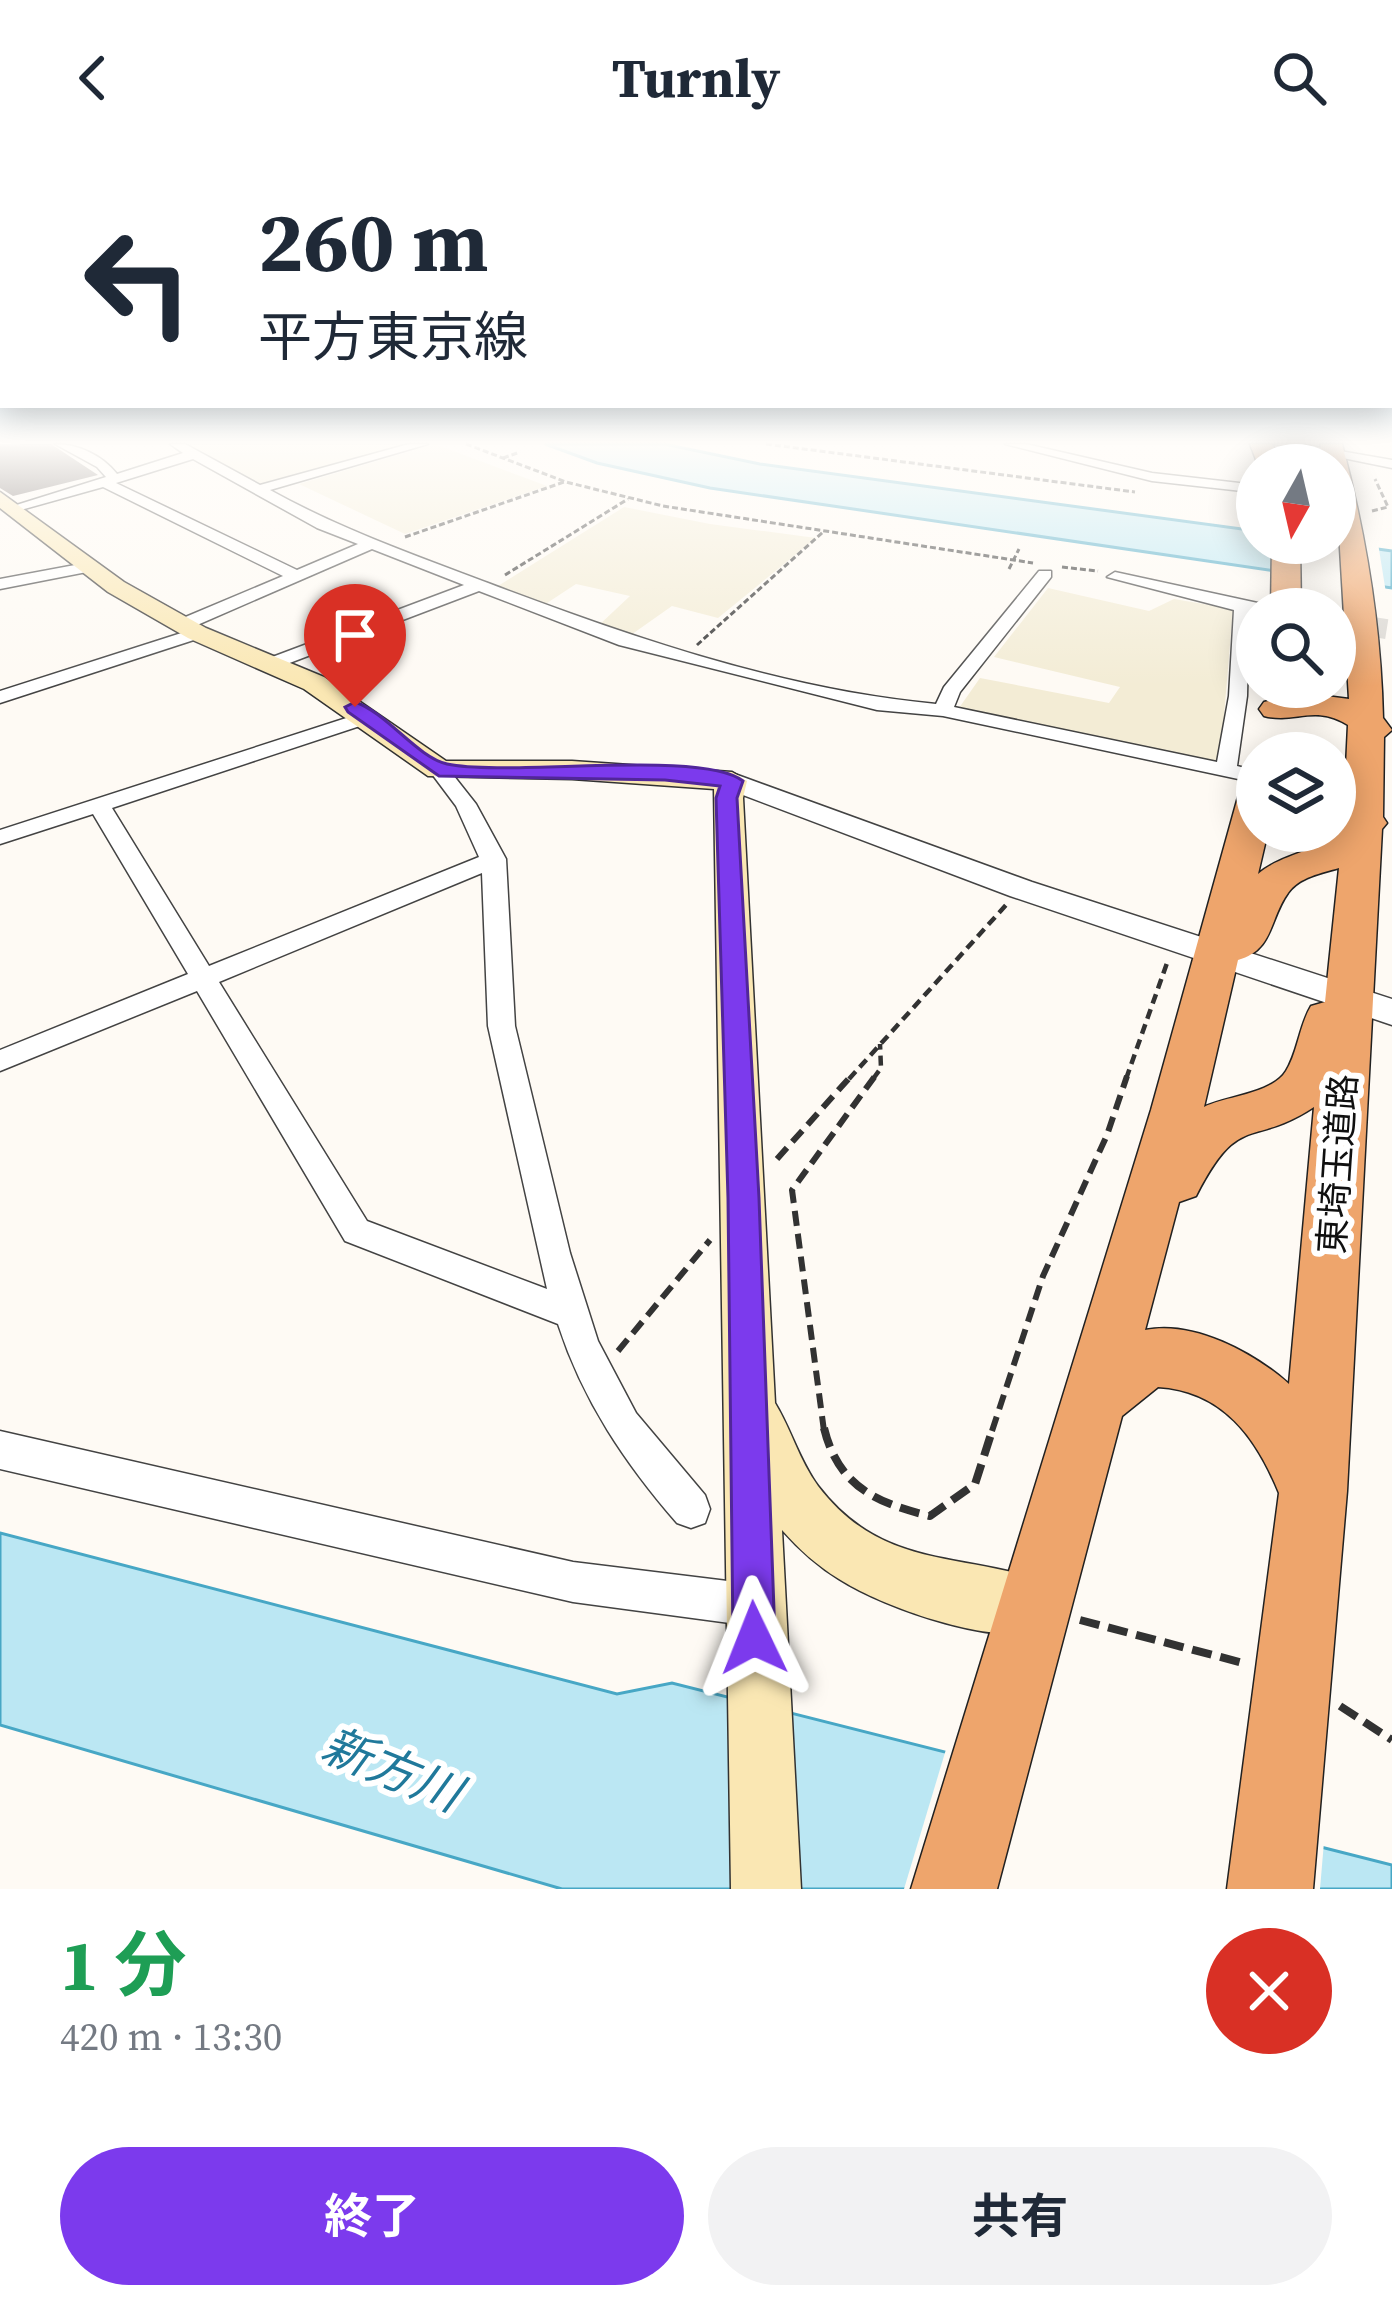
<!DOCTYPE html>
<html lang="ja">
<head>
<meta charset="utf-8">
<style>
	body { margin:0; font-family:"Source Serif 4","Noto Sans JP",serif; background:#f2f2f3; color:#1f2937; height:100vh; display:flex; flex-direction:column; font-size:45px; white-space:nowrap }
	* { box-sizing:border-box; margin:0 }
	p { font-size:39px; color:#747a83 }
	.icon { flex:none; width:66px; height:66px; fill:none; stroke:currentColor; stroke-width:2; stroke-linecap:round; stroke-linejoin:round }
	.map { position:relative; height:1733px; overflow:hidden }
	.side { display:flex; flex-direction:column; background:#fff; flex:1 }
	.side>* { flex:none }
	.guide { position:absolute; left:0px; top:0px; width:1392px; height:252px; box-shadow:0 6px 30px #0003; background:#fff; color:#1f2937; overflow:hidden }
	.needle { width:78px; rotate:188deg }
	.buttons { position:absolute; left:1236px; top:288px; display:grid; gap:24px }
	.buttons a { display:grid; place-items:center; width:120px; height:120px; border-radius:50%; background:#fff; box-shadow:0 6px 30px #0003; font-size:60px }
	.pin { position:absolute; display:grid; place-items:center; width:102px; height:102px; color:#fff; margin:-123px -51px; border-radius:50% 50% 50% 0; rotate:-45deg; box-shadow:0 0 12px #0007 }
	.pin .icon { rotate:45deg }
	.me { position:absolute; width:132px; margin:-66px; rotate:358deg; stroke-linejoin:round; filter:drop-shadow(0 0 9px #0008) }
	.turn { display:flex; align-items:center; gap:42px; height:252px; padding:0 60px; font-size:54px }
	.turn .icon { width:156px; height:156px; stroke-width:2.5 }
	.turn b { display:block; font-size:84px; line-height:102px }
	.round { display:grid; place-items:center; flex:none; width:126px; height:126px; border-radius:63px; background:#f2f2f3 }
	.headline { display:flex; align-items:center; justify-content:space-between; height:204px; padding:0 60px }
	h1 { font-size:72px; font-weight:700; line-height:90px; color:#1e9e55 }
	.primary-button { display:flex; gap:24px; margin-top:auto; padding:24px 60px }
	.primary-button a { flex:1; height:138px; border-radius:72px; background:#7c3aed; color:#fff; font-size:48px; font-weight:700; line-height:138px; text-align:center }
	.primary-button a+a { background:#f2f2f3; color:#1f2937 }
	header { display:flex; justify-content:space-between; align-items:center; height:156px; padding:0 60px; background:#fff; font-size:54px; font-weight:700 }
	.map>svg:first-child { display:block }
	.farmland { fill:#f3ecd5 }
	.water { fill:#bbe7f3; stroke:#47a7c5; stroke-width:3 }
	.pier { fill:#fefaf4 }
	.building { fill:#584f4d }
	.lines { fill:none; stroke-linecap:round; stroke-linejoin:round }
	.minor-tunnel { stroke:#dad7d2; stroke-width:20; stroke-dasharray:20 9; stroke-linecap:butt }
	.minor-casing { stroke:#434343; stroke-width:3 }
	.tertiary-casing { stroke:#434343; stroke-width:3 }
	.secondary-casing { stroke:#323232; stroke-width:3 }
	.trunk-casing { stroke:#212121; stroke-width:3 }
	.path-far3 { stroke:#323232; stroke-width:3; stroke-dasharray:6 3; stroke-linecap:butt }
	.path-far2 { stroke:#323232; stroke-width:4.5; stroke-dasharray:10 6; stroke-linecap:butt }
	.path-far1 { stroke:#323232; stroke-width:6; stroke-dasharray:15 8; stroke-linecap:butt }
	.path { stroke:#323232; stroke-width:8; stroke-dasharray:20 9; stroke-linecap:butt }
	.minor { fill:#fff; fill-rule:evenodd }
	.tertiary { fill:#fff; fill-rule:evenodd }
	.secondary { fill:#fae7b3; fill-rule:evenodd }
	.trunk { fill:#eea56c; fill-rule:evenodd }
	.route { fill:#7c3aed; stroke:#51269a; stroke-width:3 }
	.labels { text-anchor:middle; stroke-width:12; stroke-linejoin:round; paint-order:stroke }
	.street-label { font-size:36px; fill:#101010; stroke:#fff }
	.near-water-label { font-size:48px; font-style:italic; fill:#20799b; stroke:#fff }
</style>
</head>
<body>
<header><svg class="icon" aria-label="back" viewBox="0 0 24 24"><path d="M15 5l-7 7 7 7"/></svg>Turnly<svg class="icon" aria-label="search" viewBox="0 0 24 24"><circle cx="10" cy="10" r="6"/><path d="M15 15l6 6"/></svg></header>
<div class="map">
<svg width="1392" height="1733" viewBox="0 0 1392 1733">
	<rect width="100%" height="100%" fill="#fefaf4"/>
	<g class="farmland">
		<path d="M 187,288 L 412,288 L 260,330 Z"/>
		<path d="M 435,288 L 547,330 L 405,378 L 299,328 Z"/>
		<path d="M 624,351 L 710,368 L 816,382 L 718,462 L 672,450 L 628,481 L 598,470 L 630,440 L 576,428 L 544,449 L 498,430 Z"/>
		<path d="M 1048,432 L 1149,455 L 1174,443 L 1233,453 L 1220,607 L 959,552 L 980,522 L 1109,547 L 1120,531 L 994,501 Z"/>
	</g>
	<g class="water">
		<path d="M 545,288 L 664,288 L 760,308 L 1257,375 L 1257,387 L 1335,387 L 1392,395 L 1392,432 L 710,332 L 597,307 Z"/>
		<path d="M 0,1377 L 617,1538 L 672,1527 L 1392,1709 L 1392,1733 L 562,1733 L 0,1569 Z"/>
	</g>
	<g class="pier">
		<path d="M 1335,381 L 1378,387 L 1386,437 L 1271,420 L 1271,387 L 1335,387 Z"/>
		<path d="M 947,1590 L 1324,1686 L 1320,1733 L 904,1733 Z"/>
	</g>
	<path class="building" d="M 0,288 L 51,288 L 98,319 L 13,340 L 0,332 Z"/>
	<g class="lines">
		<path class="minor-tunnel" d="M 1367,470 L 1392,474"/>
		<defs>
			<g id="minor">
				<path d="M 55,288 C 78,288 102,299 117,318 L 183,297 L 170,288 L 185,288 L 260,329 L 409,288 L 428,288 L 270,334 C 340,373 414,399 488,427 C 631,481 783,534 936,548 L 944,531 L 1039,415 L 1051,415 L 1051,421 L 960,536 L 954,551 L 1217,606 L 1229,540 L 1234,454 L 1107,421 L 1115,416 L 1267,449 L 1269,453 L 1249,457 L 1247,540 L 1237,610 L 1257,615 L 1257,627 L 943,560 L 877,554 L 619,489 L 479,435 L 279,511 L 267,511 L 267,503 L 464,429 L 372,393 L 188,473 L 176,473 L 176,465 L 283,420 L 103,331 L 10,357 L 10,351 L 106,321 L 97,311 ZM 193,303 L 317,372 L 358,388 L 297,414 L 116,327 Z"/>
				<path d="M 1005,288 L 1026,288 L 1152,317 L 1248,328 L 1255,332 L 1257,342 L 1250,346 L 1242,335 L 1152,325 Z"/>
				<path d="M 1274,288 L 1300,288 L 1392,304 L 1392,312 Z"/>
				<path d="M 91,406 L 97,408 L 97,414 L 0,433 L 0,423 Z"/>
				<path d="M 197,472 L 206,477 L 203,481 L 0,547 L 0,535 Z"/>
				<path d="M 368,555 L 375,557 L 375,565 L 112,652 L 209,810 L 479,701 L 456,650 L 429,614 L 439,608 L 446,610 L 476,648 L 506,703 L 515,870 L 570,1097 L 598,1185 L 636,1257 L 705,1339 L 710,1353 L 705,1367 L 691,1372 L 677,1367 C 625,1307 583,1245 558,1168 L 345,1085 L 197,835 L 0,915 L 0,894 L 188,818 L 93,658 L 0,688 L 0,674 ZM 482,717 L 488,870 L 547,1133 L 367,1065 L 219,826 Z"/>
				<path d="M 0,1275 L 573,1406 L 752,1428 L 767,1434 L 773,1449 L 767,1464 L 752,1470 L 573,1446 L 0,1313 Z"/>
			</g>
			<path id="tertiary" d="M 732,617 L 1032,726 L 1392,843 L 1392,869 L 1010,740 L 722,631 L 718,625 Z"/>
			<path id="secondary" d="M 0,336 L 124,426 L 206,472 L 324,521 L 446,605 L 572,605 L 732,616 L 747,625 L 743,642 L 775,1247 C 791,1273 799,1304 818,1330 C 885,1418 969,1394 1055,1430 L 1064,1451 L 1055,1472 C 1003,1494 886,1453 839,1423 C 816,1409 799,1393 782,1374 L 801,1733 L 731,1733 L 714,633 L 572,623 L 428,620 L 304,533 L 188,482 L 108,436 L 0,352 Z"/>
			<g id="trunk">
				<path d="M 1250,288 L 1272,288 L 1282,309 L 1258,309 Z"/>
				<path d="M 1320,288 L 1342,288 C 1366,379 1381,468 1383,562 L 1392,574 L 1384,581 L 1383,661 L 1387,667 L 1382,673 L 1347,1335 L 1313,1733 L 1227,1733 L 1279,1337 C 1256,1281 1223,1235 1158,1231 L 1122,1260 L 997,1733 L 911,1733 L 1151,954 L 1238,641 L 1244,633 L 1257,630 L 1257,675 L 1268,675 L 1258,718 C 1284,696 1318,697 1343,673 L 1348,569 C 1313,548 1296,568 1264,560 L 1259,553 L 1264,546 L 1303,537 L 1349,543 L 1335,309 L 1324,309 ZM 1339,712 L 1325,846 L 1311,850 C 1299,870 1298,896 1286,915 C 1272,938 1226,940 1204,951 L 1238,804 C 1274,794 1269,763 1288,737 C 1299,721 1322,717 1339,712 ZM 1314,951 L 1289,1228 C 1254,1197 1194,1164 1145,1174 L 1179,1046 L 1196,1040 C 1240,954 1250,993 1314,951 Z"/>
				<path d="M 1272,387 L 1300,387 L 1301,453 L 1271,453 Z"/>
			</g>
		</defs>
		<use href="#minor" class="minor-casing"/>
		<use href="#tertiary" class="tertiary-casing"/>
		<use href="#secondary" class="secondary-casing"/>
		<use href="#trunk" class="trunk-casing"/>
		<g class="path-far3">
			<path d="M 466,288 L 566,326 L 663,350 L 1033,407"/>
			<path d="M 766,288 L 1135,336"/>
			<path d="M 503,302 L 520,296"/>
			<path d="M 1372,355 L 1388,351 L 1375,323"/>
			<path d="M 405,381 L 564,326"/>
			<path d="M 1062,411 L 1098,415"/>
			<path d="M 1009,413 L 1019,393"/>
			<path d="M 505,419 L 628,343"/>
			<path d="M 697,489 L 823,376"/>
		</g>
		<g class="path-far2">
			<path d="M 849,923 L 1006,749"/>
			<path d="M 873,923 L 881,912 L 880,888"/>
			<path d="M 1126,923 L 1167,807"/>
		</g>
		<g class="path-far1">
			<path d="M 777,1003 L 851,920"/>
			<path d="M 618,1195 L 710,1084"/>
			<path d="M 824,1275 L 792,1034 L 875,920"/>
			<path d="M 992,1275 L 1043,1120 L 1107,979 L 1127,920"/>
		</g>
		<g class="path">
			<path d="M 824,1272 C 838,1330 876,1347 930,1360 L 975,1328 L 993,1272"/>
			<path d="M 1080,1464 L 1243,1507"/>
			<path d="M 1340,1550 L 1392,1584"/>
		</g>
		<use href="#minor" class="minor"/>
		<use href="#tertiary" class="tertiary"/>
		<use href="#secondary" class="secondary"/>
		<use href="#trunk" class="trunk"/>
	</g>
	<linearGradient id="sky" x2="0" y2="1"><stop stop-color="#96c8ec"/><stop offset="0.54" stop-color="#fffdfa"/><stop offset="1" stop-color="#fffdfa" stop-opacity="0"/></linearGradient>
	<rect width="1392" height="530" fill="url(#sky)"/>
	<path class="route" d="M 355,546 C 387,557 417,601 447,608 C 507,621 703,593 743,625 L 737,642 L 759,1042 L 775,1482 L 769,1497 L 754,1504 L 739,1497 L 733,1482 L 728,1042 L 716,642 L 720,630 L 665,624 L 439,620 L 348,556 L 345,551 Z"/>
	<g class="labels">
		<g class="street-label">
			<text transform="translate(1337 1008) rotate(-86)" y="13">東埼玉道路</text>
		</g>
		<g class="near-water-label">
			<text transform="translate(392 1613) rotate(22)" y="17">新方川</text>
		</g>
	</g>
</svg>
<div class="buttons">
<a><svg class="needle" viewBox="-14 -14 28 28"><path d="M0-13l5 13h-10z" fill="#e53935"/><path d="M0 13l5-13h-10z" fill="#747a83"/></svg></a>
<a><svg class="icon" aria-label="search" viewBox="0 0 24 24"><circle cx="10" cy="10" r="6"/><path d="M15 15l6 6"/></svg></a>
<a><svg class="icon" aria-label="layers" viewBox="0 0 24 24"><path d="M12 4l9 5-9 5-9-5zM3 14l9 5 9-5"/></svg></a>
</div>
<div class="pin" style="left:355px;top:551px;background:#d93025"><svg class="icon" aria-label="arrive" viewBox="0 0 24 24"><path d="M6 21V4h12l-3 4 3 4H6"/></svg></div>
<svg class="me" style="left:754px;top:1482px" viewBox="-20 -20 40 40"><path d="M0-17L14 15 0 8-14 15z" fill="#7c3aed" stroke="#fff" stroke-width="4"/></svg>
<div class="guide">
<div class="turn"><svg class="icon" aria-label="left" viewBox="0 0 24 24"><path d="M17 20v-9H6M10 6l-5 5 5 5"/></svg><div><b>260 m</b>平方東京線</div></div>
</div>
</div>
<section class="side">
<div class="headline"><div><h1>1 分</h1><p>420 m · 13:30</p></div><a class="round" style="background:#d93025;color:#fff"><svg class="icon" aria-label="close" viewBox="0 0 24 24"><path d="M6 6l12 12M18 6L6 18"/></svg></a></div>
<div class="primary-button"><a>終了</a><a>共有</a></div>
</section>
</body>
</html>
